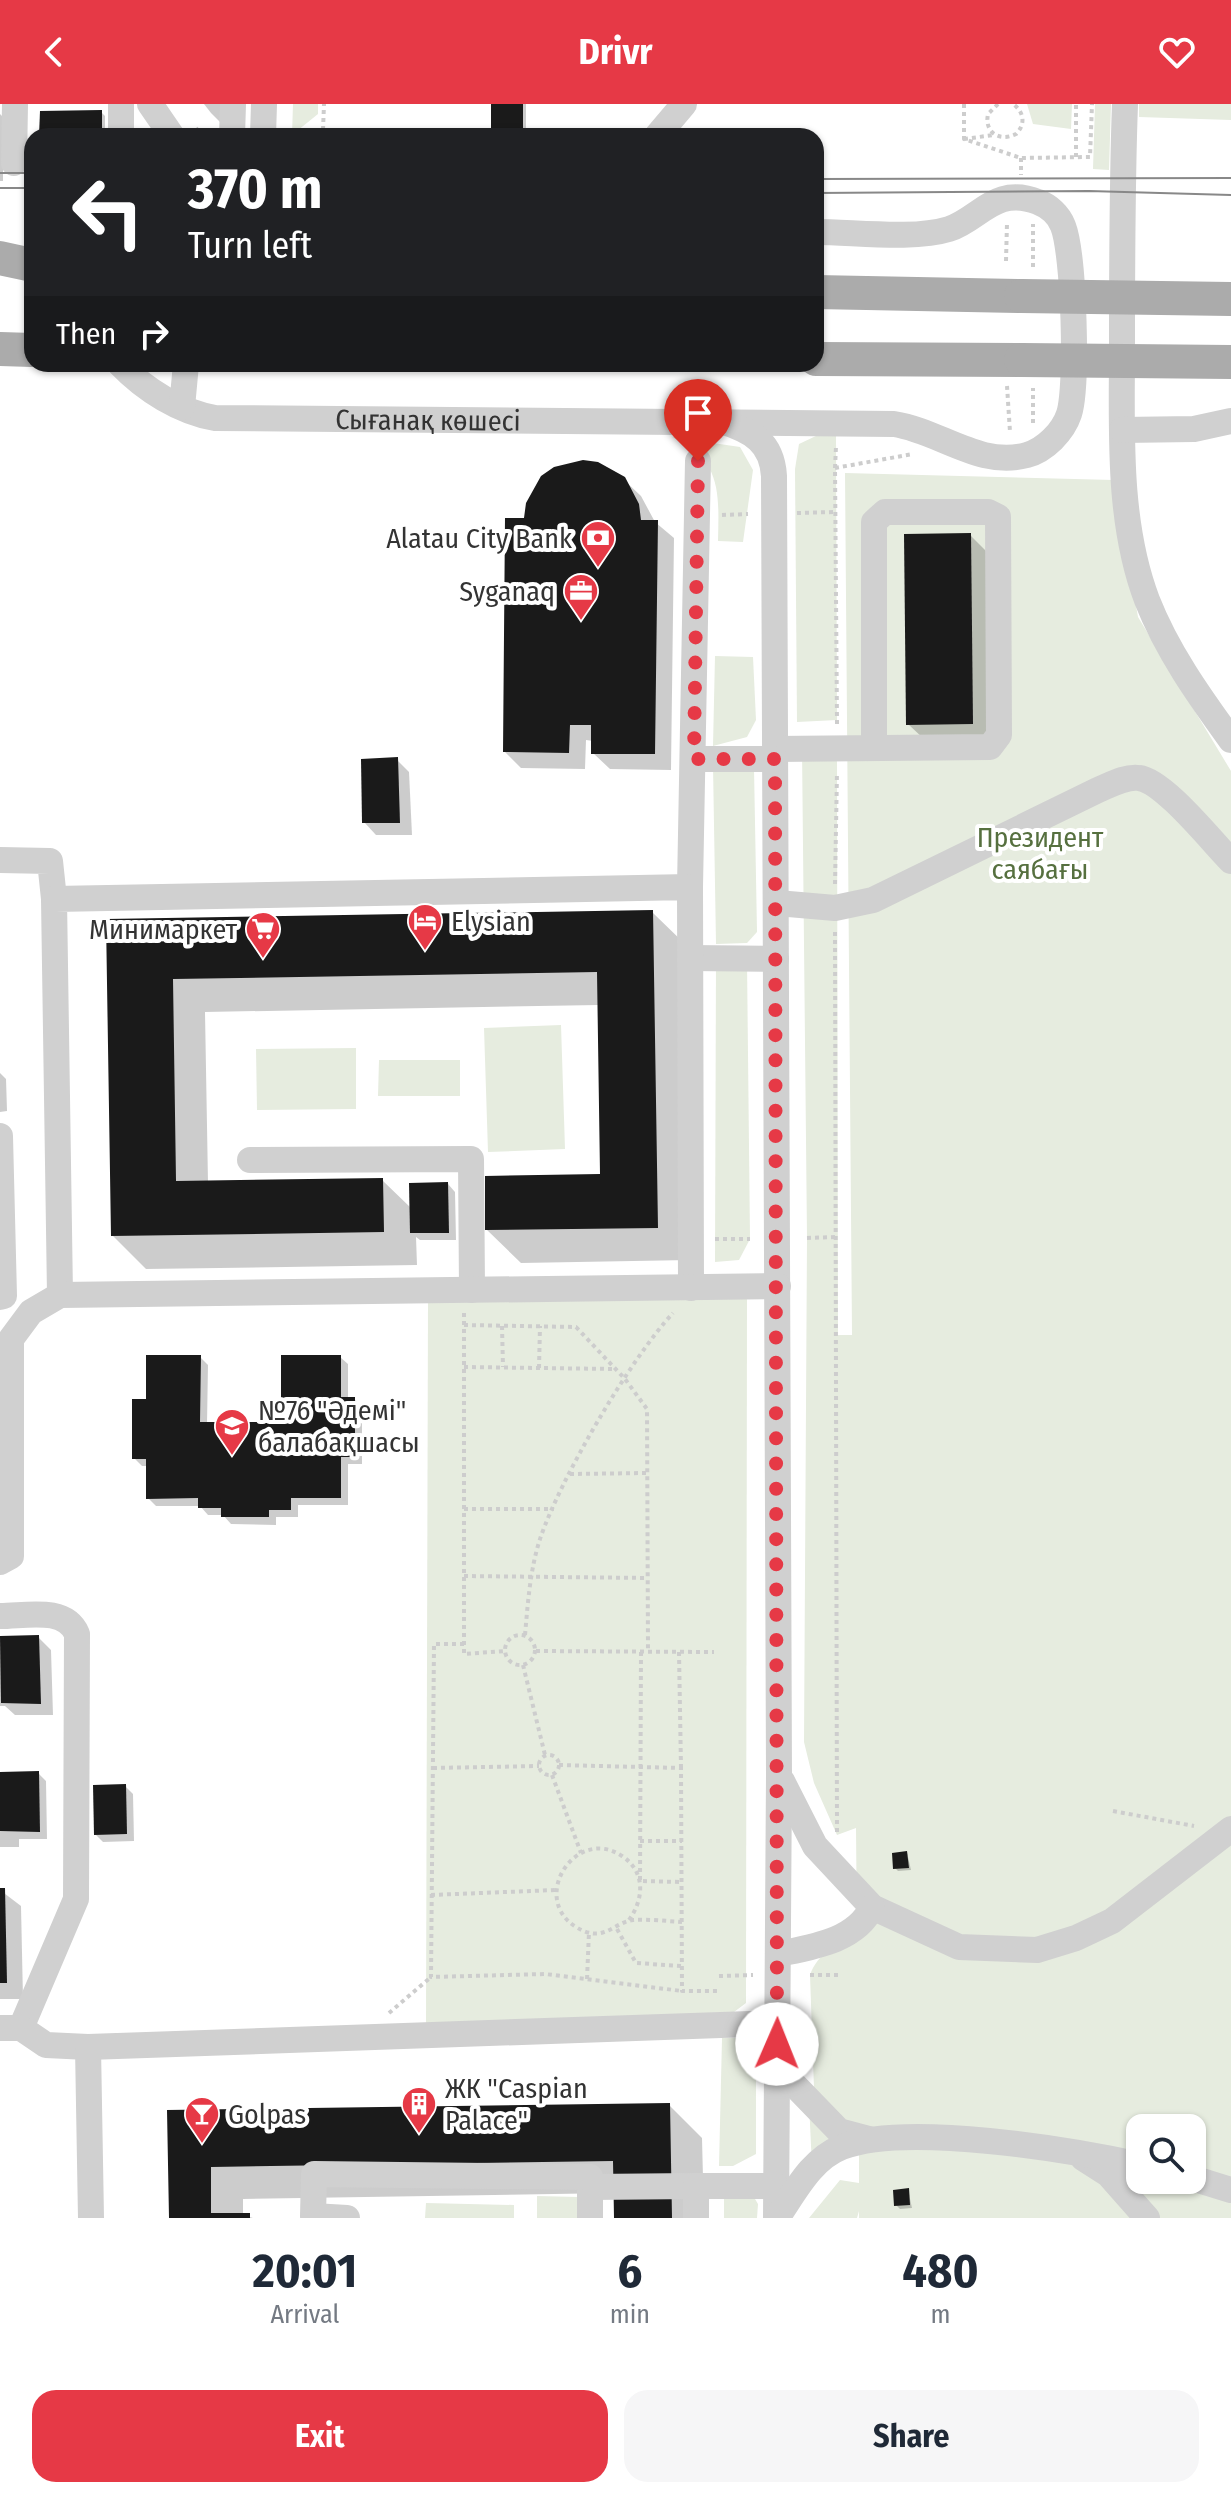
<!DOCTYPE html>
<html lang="en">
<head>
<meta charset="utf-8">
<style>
	body { margin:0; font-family:"Fira Sans Condensed",sans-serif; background:#f6f6f7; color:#1f2937; height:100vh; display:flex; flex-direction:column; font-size:30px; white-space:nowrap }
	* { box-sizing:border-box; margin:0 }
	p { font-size:26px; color:#747a83 }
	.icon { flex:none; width:44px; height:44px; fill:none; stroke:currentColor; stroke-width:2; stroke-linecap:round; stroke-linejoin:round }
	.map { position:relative; height:2114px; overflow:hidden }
	.drawer { display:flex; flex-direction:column; background:#fff; flex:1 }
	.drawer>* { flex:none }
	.hud { position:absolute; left:24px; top:24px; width:800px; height:244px; border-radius:24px; box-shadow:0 2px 6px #0004; background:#202124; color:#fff; overflow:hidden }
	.tools { position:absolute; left:1126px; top:2010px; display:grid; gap:16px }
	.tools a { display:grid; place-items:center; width:80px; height:80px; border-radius:16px; background:#fff; box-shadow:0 2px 6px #0004; font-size:40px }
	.pin { position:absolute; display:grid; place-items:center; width:68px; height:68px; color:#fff; margin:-82px -34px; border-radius:50% 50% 50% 0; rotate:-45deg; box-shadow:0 0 8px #0007 }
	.pin .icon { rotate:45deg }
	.me { position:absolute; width:88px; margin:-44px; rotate:1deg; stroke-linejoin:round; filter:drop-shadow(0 0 6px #0008) }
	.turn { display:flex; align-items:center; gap:28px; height:168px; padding:0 32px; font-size:36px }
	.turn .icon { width:104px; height:104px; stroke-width:2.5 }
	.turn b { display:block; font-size:56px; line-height:68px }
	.then { display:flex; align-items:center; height:76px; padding:0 32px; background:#0003; gap:16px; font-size:30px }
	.eta { display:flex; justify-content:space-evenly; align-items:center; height:136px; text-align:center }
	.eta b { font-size:48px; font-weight:700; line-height:56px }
	.primary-button { display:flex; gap:16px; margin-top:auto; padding:16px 32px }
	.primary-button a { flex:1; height:92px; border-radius:24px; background:#e63946; color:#fff; font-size:32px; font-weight:700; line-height:92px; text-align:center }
	.primary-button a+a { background:#f6f6f7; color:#1f2937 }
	header { display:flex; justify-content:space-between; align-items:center; height:104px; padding:0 32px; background:#e63946; color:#fff; font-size:36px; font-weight:700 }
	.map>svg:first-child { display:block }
	.green { fill:#e6ecdf; fill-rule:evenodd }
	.shadow { fill:#0003 }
	.building { fill:#1a1a1a }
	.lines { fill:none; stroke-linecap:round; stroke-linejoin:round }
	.path { stroke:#cdcdcd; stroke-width:4; stroke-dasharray:4 4; stroke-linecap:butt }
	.minor { stroke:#d0d0d0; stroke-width:26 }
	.major { stroke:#ababab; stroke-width:34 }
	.tram { stroke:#888; stroke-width:2 }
	.major-bridge { stroke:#ababab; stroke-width:34 }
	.route { stroke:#e63946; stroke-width:14; stroke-dasharray:0 25.2 }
	.labels { text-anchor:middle; stroke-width:8; stroke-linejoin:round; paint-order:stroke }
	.street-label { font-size:28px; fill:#333; stroke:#fff }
	.poi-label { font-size:28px; fill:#333; stroke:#fff; text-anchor:start }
	.park-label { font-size:28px; fill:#56703f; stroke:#fff }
</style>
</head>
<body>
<header><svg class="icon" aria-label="back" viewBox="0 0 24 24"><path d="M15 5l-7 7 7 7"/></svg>Drivr<svg class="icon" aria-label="heart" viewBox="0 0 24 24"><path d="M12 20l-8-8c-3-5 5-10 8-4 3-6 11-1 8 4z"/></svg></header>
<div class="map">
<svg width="1231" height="2114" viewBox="0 0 1231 2114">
	<rect width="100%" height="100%" fill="#fff"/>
	<g class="green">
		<path d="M 293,0 L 318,0 L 318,10 L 292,31 Z"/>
		<path d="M 1027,0 L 1072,0 L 1071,25 L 1033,20 Z"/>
		<path d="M 1095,0 L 1111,0 L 1109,66 L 1093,65 Z"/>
		<path d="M 1139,0 L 1231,0 L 1231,16 L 1139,13 Z"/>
		<path d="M 818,331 L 836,331 L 837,616 L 797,618 L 795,365 L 799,340 Z"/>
		<path d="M 672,333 L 740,343 L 753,366 L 743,438 L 718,437 C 719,390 722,355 672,333 Z"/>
		<path d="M 845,369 L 1114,376 L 1138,513 L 1231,667 L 1231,2114 L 859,2114 L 859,2107 L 857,2114 L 809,2114 L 840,2076 L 859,2079 L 859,2026 L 840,2015 L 814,1984 L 810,1871 C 818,1849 836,1840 857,1832 L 856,1724 L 837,1731 L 814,1679 L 804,1638 L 807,1134 L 802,644 L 837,643 L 838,1231 L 852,1231 ZM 1140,2024 L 1192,2024 L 1192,2076 L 1140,2076 Z"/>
		<path d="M 715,552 L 753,553 L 756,616 L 747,633 L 713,642 Z"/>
		<path d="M 713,661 L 754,664 L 757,828 L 747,839 L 716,840 Z"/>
		<path d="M 716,855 L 747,857 L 750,1135 L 739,1156 L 715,1158 Z"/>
		<path d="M 561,921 L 565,1045 L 488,1048 L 484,924 Z"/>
		<path d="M 356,944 L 356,1005 L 257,1006 L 256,945 Z"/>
		<path d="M 379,956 L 460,956 L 460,992 L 378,992 Z"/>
		<path d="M 747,1194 L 746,1899 L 734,1908 L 426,1921 L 428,1196 Z"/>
		<path d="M 722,1934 L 756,1934 L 756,2050 L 733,2062 L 719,2062 Z"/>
		<path d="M 809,1998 L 839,2027 L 812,2063 Z"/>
		<path d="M 724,2090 L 752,2090 L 758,2100 L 757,2114 L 724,2114 Z"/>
		<path d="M 537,2092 L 579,2093 L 578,2114 L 537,2114 Z"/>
		<path d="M 426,2099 L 514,2101 L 514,2114 L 425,2114 Z"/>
	</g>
	<g class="shadow">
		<path d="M 204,0 L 227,0 L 226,24 L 211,9 Z"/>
		<rect x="493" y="0" width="33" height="32"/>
		<path d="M 101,8 L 105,12 L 105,32 L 41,32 Z"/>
		<path d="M 0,10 L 3,13 L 3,77 L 0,77 Z"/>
		<path d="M 623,375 L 641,392 L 655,418 L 674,434 L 671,666 L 610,665 L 593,649 L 593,637 L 586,636 L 585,665 L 521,664 L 505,648 L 525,416 Z"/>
		<path d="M 970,431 L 986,447 L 989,635 L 925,636 L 908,620 Z"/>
		<path d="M 397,656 L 409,668 L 412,731 L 376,731 L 364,718 Z"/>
		<path d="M 652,808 L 686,841 L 690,1156 L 521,1159 L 487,1126 L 602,1072 L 599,901 L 205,908 L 208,1078 L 382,1076 L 411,1104 L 448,1080 L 455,1088 L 456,1136 L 420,1136 L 416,1133 L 417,1161 L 146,1165 L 113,1132 L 108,817 Z"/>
		<path d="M 0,969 L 6,975 L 7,1007 L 0,1008 Z"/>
		<path d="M 200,1253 L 208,1261 L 207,1320 L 283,1320 L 340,1253 L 348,1260 L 348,1295 L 354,1295 L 362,1303 L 362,1360 L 348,1360 L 348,1401 L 298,1401 L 298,1413 L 276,1413 L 276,1421 L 231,1420 L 223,1411 L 208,1411 L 200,1402 L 156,1402 L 148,1394 L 148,1362 L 142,1362 L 134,1354 L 148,1297 Z"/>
		<path d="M 38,1533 L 51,1546 L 53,1611 L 15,1611 L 5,1602 L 0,1602 L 0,1534 Z"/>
		<path d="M 38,1669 L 46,1677 L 47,1735 L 19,1735 L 19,1743 L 0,1743 L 0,1670 Z"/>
		<path d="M 125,1682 L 133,1690 L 134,1737 L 103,1738 L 95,1730 Z"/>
		<path d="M 907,1749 L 911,1766 L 898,1767 L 895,1764 Z"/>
		<path d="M 0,1786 L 21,1802 L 23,1895 L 0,1895 Z"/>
		<path d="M 669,2001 L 702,2034 L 704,2114 L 616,2114 L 616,2089 L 243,2095 L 243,2111 L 253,2114 L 171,2114 L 169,2008 Z"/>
		<path d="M 908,2086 L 912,2104 L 900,2105 L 896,2101 Z"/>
	</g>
	<g class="building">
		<rect x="491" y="0" width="32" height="32"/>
		<path d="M 102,6 L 102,32 L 39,32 L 40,7 Z"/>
		<path d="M 583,356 L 598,358 L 625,373 L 639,400 L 641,416 L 658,416 L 655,650 L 591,650 L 591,621 L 570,621 L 569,649 L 503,648 L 505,414 L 524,414 L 526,399 L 541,372 L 554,363 Z"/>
		<path d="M 971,429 L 973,620 L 906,621 L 904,430 Z"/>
		<path d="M 398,653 L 400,719 L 362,719 L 361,655 Z"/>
		<path d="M 653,806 L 658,1124 L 485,1126 L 485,1072 L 600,1070 L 597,868 L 173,875 L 176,1077 L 383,1074 L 384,1128 L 111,1132 L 106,815 Z"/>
		<path d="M 448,1078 L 449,1129 L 410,1129 L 409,1079 Z"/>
		<path d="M 146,1251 L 201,1251 L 200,1318 L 281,1318 L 281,1251 L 341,1251 L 341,1293 L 355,1293 L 355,1353 L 341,1353 L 341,1394 L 291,1394 L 291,1406 L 269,1406 L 269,1413 L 221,1413 L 221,1404 L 198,1404 L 198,1394 L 146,1395 L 146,1355 L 132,1355 L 132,1295 L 146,1295 Z"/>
		<path d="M 39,1531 L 41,1600 L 1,1599 L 0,1532 Z"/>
		<path d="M 39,1667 L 40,1728 L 0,1727 L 0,1668 Z"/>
		<path d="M 126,1680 L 127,1730 L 94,1731 L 93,1681 Z"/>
		<path d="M 907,1747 L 909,1764 L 893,1765 L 892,1749 Z"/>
		<path d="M 0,1784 L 5,1784 L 7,1879 L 0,1879 Z"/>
		<path d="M 670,1999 L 672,2114 L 614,2114 L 613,2057 L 211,2063 L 211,2109 L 250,2109 L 250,2114 L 169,2114 L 167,2006 Z"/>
		<path d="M 909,2084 L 910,2101 L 894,2102 L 893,2086 Z"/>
	</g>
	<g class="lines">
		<g class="path">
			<path d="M 964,0 L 964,35 L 1021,54 L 1090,53 L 1092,0"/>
			<path d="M 998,0 L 988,10 C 984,29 1000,38 1016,30 C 1026,20 1024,8 1013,0"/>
			<path d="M 196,24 L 202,32"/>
			<path d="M 323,26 L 324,0"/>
			<path d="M 964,35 L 994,31"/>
			<path d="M 1076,53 L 1076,0"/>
			<path d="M 1021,54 L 1021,71"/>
			<path d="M 1006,157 L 1007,119"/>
			<path d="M 1033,163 L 1033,120"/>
			<path d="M 1007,282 L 1010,328"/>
			<path d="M 1033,319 L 1033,284"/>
			<path d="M 835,364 L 836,342"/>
			<path d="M 797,409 L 835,408"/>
			<path d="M 722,411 L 748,410"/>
			<path d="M 837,620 L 835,364 L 913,350"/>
			<path d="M 835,780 L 837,668"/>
			<path d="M 835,828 L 837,1731"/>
			<path d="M 807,1134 L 838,1133"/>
			<path d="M 715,1135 L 750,1135"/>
			<path d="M 464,1209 L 464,1550 L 505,1547"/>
			<path d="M 464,1221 L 576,1223 L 625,1275 L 647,1305 L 648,1548"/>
			<path d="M 502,1222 L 503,1263"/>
			<path d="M 464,1263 L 614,1265"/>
			<path d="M 539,1264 L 540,1222"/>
			<path d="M 570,1370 L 647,1369"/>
			<path d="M 464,1405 L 554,1405"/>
			<path d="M 464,1472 L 648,1474"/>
			<circle cx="520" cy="1546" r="15"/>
			<path d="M 525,1531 C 528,1498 530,1466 540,1435 C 560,1375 631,1254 673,1209"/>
			<path d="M 464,1540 L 434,1540 L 431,1873 L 545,1870 L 682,1887"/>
			<path d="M 536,1547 L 714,1548"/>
			<path d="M 641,1548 L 640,1777 L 682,1778"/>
			<path d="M 679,1548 L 681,1664"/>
			<path d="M 523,1561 L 545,1651"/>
			<circle cx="549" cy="1661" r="10"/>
			<path d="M 559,1661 L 681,1664 L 682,1887 L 720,1887"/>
			<path d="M 433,1664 L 539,1662"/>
			<path d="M 552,1671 L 581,1749"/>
			<path d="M 1113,1707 L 1194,1722"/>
			<path d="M 640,1737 L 682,1737"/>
			<path d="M 431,1791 L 556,1786"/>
			<path d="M 629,1816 C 644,1795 646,1768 622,1752 C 576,1721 529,1794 576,1823 C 604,1840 612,1819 633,1816 C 648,1815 666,1817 682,1818"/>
			<path d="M 617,1825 L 636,1859 L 681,1862"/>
			<path d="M 810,1871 L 839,1871"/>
			<path d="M 719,1872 L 753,1871"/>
			<path d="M 587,1875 L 589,1828"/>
			<path d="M 389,1909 L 431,1873"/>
		</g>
		<g class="minor">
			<path d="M 150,0 L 172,32"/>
			<path d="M 1125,0 C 1122,81 1122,162 1122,243 C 1122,325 1117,417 1147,496 C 1167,547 1199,592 1231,636"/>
			<path d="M 121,32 L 121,0"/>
			<path d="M 232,32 L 233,0"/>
			<path d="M 263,32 L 264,0"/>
			<path d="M 657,32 L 684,0"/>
			<path d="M 14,59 L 15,0"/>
			<path id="s1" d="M 120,260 C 145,286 180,308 215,314 L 894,320 C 940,327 979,364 1027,351 C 1045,346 1063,328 1069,310 C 1078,282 1074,150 1063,122 C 1059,111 1049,102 1038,98 C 995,81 980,115 949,125 C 914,136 854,128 816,128"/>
			<path d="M 182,303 L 186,260"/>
			<path d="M 721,317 C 752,327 772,338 774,372 L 779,1671 L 776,2114"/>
			<path d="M 1122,326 L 1194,325 L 1231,317"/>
			<path d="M 775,645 L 990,643 L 999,631 L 998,413 L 988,408 L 885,408 L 874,418 L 874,642"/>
			<path d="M 694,655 L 775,655"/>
			<path d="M 0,756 L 50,757 L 54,795"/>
			<path d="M 690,783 L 698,357"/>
			<path d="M 777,799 L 835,804 L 873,796 L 1098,686 C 1110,681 1126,672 1139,674 C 1164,677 1212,738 1231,757"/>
			<path d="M 690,854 L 776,855"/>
			<path d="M 0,1032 L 4,1192 L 0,1193"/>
			<path d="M 250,1056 L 471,1055 L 472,1186"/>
			<path d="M 60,1191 L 54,795 L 690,783 L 691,1184"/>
			<path d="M 0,1458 L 11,1452 L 11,1235 L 31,1208 L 60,1191 L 778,1182"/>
			<path d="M 0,1512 C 26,1512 65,1502 77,1530 L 76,1795 L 21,1924"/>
			<path d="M 782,1677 L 815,1742 L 872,1803 L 959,1843 L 1037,1846 L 1076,1834 L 1112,1817 L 1231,1725"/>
			<path d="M 778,1850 C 812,1843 856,1837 872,1803"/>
			<path d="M 0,1924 L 21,1924 L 46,1941 L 88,1943 L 777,1919"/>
			<path d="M 88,1943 L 91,2114"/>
			<path d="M 776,1962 L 839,2027 L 869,2035"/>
			<path d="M 1083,2054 L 1108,2070 L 1147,2114"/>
			<path d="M 1192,2074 L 1231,2086"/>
			<path d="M 590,2083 L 696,2082"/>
			<path d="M 347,2114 L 313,2112 L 314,2070 L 590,2073 L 590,2114"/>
			<path d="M 696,2114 L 696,2082 L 776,2082"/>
			<path d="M 777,2114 C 795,2088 811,2055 842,2043 C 906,2018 1071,2046 1140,2061"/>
		</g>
		<g class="major">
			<path d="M 0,154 L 32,161"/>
			<path d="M 816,188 L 1021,192"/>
			<path d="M 0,245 L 32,246"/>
			<path d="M 816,255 L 1021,256"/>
		</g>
		<g class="tram">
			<path d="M 0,69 L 32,69"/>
			<path d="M 816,75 L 1231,74"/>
			<path d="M 0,84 L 32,84"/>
			<path d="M 816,89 L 1089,87 L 1231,91"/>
		</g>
		<g class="major-bridge">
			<path d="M 1021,192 L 1231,195"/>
			<path d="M 1021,256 L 1231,258"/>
		</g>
	</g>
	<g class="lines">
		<path class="route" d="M 698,357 L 694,655 L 775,655 L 777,1940"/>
	</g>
	<defs>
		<symbol id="bank-pin" viewBox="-11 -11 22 30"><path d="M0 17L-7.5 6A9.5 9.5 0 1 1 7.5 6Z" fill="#e63946" stroke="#fff"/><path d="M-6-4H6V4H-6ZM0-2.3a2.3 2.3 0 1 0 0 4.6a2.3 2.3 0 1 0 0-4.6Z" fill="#fff"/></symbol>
		<symbol id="office-pin" viewBox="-11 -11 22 30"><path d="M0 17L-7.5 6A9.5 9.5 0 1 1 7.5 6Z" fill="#e63946" stroke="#fff"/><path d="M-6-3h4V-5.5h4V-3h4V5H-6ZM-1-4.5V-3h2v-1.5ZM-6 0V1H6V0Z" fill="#fff"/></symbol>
		<symbol id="hotel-pin" viewBox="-11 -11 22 30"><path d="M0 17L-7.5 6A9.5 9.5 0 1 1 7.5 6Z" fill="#e63946" stroke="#fff"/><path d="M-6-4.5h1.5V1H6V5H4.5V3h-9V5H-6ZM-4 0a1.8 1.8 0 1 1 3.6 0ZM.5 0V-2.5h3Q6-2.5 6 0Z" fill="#fff"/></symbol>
		<symbol id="supermarket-pin" viewBox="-11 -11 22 30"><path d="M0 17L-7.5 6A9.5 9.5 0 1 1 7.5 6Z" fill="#e63946" stroke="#fff"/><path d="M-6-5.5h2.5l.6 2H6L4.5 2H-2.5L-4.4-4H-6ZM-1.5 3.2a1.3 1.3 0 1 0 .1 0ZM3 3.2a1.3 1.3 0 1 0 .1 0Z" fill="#fff"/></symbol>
		<symbol id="school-pin" viewBox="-11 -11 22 30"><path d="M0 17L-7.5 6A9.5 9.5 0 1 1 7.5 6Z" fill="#e63946" stroke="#fff"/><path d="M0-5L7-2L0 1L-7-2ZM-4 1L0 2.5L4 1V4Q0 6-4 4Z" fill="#fff"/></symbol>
		<symbol id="building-pin" viewBox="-11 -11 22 30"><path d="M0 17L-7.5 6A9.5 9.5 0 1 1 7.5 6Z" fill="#e63946" stroke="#fff"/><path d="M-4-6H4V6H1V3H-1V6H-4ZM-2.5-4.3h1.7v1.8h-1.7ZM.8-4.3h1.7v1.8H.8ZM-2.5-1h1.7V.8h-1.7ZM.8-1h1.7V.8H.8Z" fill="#fff"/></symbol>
		<symbol id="bar-pin" viewBox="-11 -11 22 30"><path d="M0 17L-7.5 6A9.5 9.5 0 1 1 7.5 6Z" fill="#e63946" stroke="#fff"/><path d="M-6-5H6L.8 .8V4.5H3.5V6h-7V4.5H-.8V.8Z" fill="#fff"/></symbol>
	</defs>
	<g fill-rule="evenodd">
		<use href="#bank-pin" x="578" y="414" width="40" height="54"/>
		<use href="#office-pin" x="561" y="467" width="40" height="54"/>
		<use href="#hotel-pin" x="405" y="797" width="40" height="54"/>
		<use href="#supermarket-pin" x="243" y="805" width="40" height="54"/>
		<use href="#school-pin" x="212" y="1302" width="40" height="54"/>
		<use href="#building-pin" x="399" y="1980" width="40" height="54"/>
		<use href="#bar-pin" x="182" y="1990" width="40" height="54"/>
	</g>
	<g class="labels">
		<g class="street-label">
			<text dy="10" stroke="none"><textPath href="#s1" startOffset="324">Сығанақ көшесі</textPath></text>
		</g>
		<g class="poi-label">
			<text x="572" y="444" text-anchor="end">Alatau City Bank</text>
			<text x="555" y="497" text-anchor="end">Syganaq</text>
			<text x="451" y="827">Elysian</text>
			<text x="237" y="835" text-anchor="end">Минимаркет</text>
			<text x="258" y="1316">№76 "Әдемі"<tspan x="258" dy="32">балабақшасы</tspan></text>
			<text x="445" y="1994">ЖК "Caspian<tspan x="445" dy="32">Palace"</tspan></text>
			<text x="228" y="2020">Golpas</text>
		</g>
		<g class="park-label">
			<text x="1040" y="743">Президент<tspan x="1040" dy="32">саябағы</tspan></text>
		</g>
	</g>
</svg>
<div class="tools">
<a><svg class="icon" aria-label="search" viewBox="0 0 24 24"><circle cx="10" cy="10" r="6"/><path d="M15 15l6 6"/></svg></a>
</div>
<div class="pin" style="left:698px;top:357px;background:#d93025"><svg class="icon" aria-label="arrive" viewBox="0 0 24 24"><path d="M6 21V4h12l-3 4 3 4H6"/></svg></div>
<svg class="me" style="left:777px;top:1940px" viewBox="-20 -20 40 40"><circle r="19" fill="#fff"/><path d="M0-13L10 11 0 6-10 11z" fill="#e63946"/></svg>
<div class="hud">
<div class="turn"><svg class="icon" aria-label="left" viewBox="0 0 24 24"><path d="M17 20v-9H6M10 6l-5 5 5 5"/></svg><div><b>370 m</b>Turn left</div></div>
<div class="then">Then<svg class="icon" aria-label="right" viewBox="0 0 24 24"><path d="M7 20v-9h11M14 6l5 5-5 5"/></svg></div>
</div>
</div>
<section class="drawer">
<div class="eta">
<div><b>20:01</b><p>Arrival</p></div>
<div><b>6</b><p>min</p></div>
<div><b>480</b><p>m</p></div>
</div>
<div class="primary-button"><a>Exit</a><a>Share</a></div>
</section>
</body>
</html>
